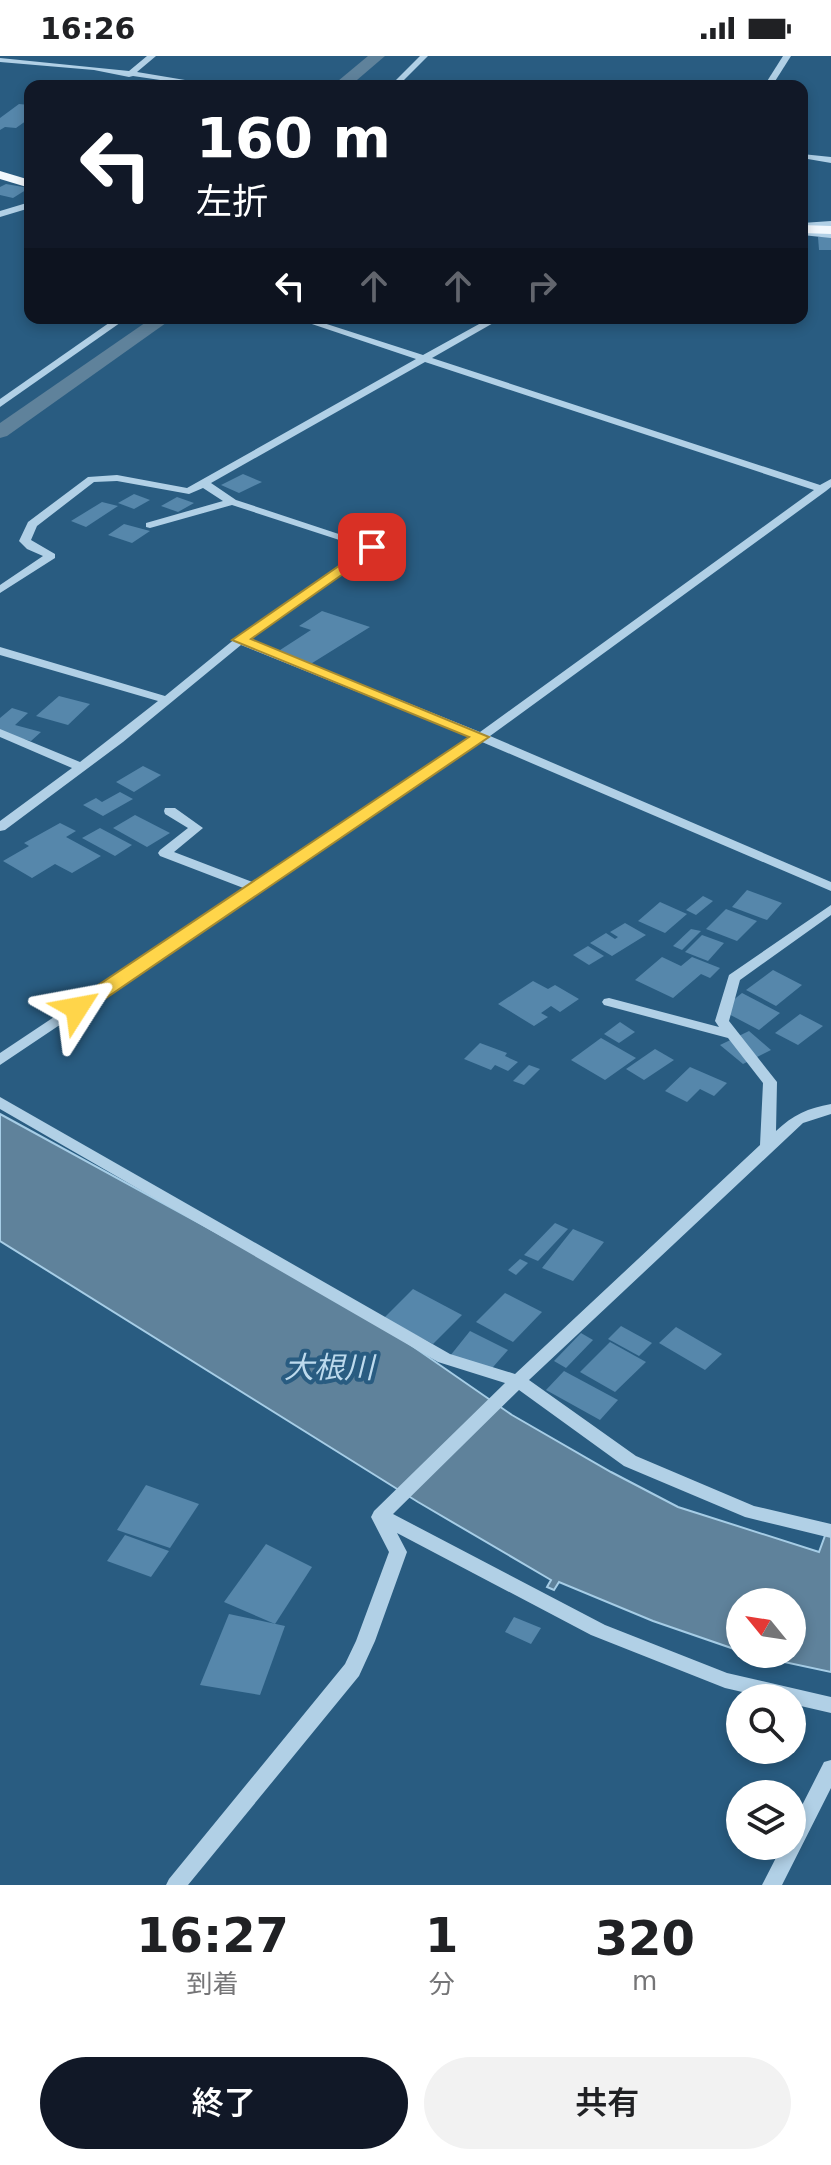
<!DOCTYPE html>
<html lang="ja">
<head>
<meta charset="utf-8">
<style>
	body { margin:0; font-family:"DejaVu Sans","Noto Sans JP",sans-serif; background:#f2f2f2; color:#202124; height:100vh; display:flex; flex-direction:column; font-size:30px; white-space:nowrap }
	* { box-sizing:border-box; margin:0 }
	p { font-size:26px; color:#757577 }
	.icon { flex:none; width:44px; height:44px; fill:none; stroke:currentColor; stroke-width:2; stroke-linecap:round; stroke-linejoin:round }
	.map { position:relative; height:1829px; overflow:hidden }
	.panel { display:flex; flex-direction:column; background:#fff; flex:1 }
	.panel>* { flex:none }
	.guide { position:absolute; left:24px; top:24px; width:784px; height:244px; border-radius:16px; box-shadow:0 4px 12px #0003; background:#111827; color:#fff; overflow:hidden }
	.needle { width:52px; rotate:300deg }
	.controls { position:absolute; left:726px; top:1532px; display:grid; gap:16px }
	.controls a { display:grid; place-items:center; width:80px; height:80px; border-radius:50%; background:#fff; box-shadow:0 4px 12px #0003; font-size:40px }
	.pin { position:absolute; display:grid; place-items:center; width:68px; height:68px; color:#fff; margin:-34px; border-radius:16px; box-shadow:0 4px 12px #0006 }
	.me { position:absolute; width:88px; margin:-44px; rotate:56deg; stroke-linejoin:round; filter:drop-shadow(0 0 6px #0008) }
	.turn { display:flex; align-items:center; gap:28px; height:168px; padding:0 40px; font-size:36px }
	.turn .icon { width:104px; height:104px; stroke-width:2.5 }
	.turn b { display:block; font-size:56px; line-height:68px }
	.lanes { display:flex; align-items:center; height:76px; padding:0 40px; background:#0003; justify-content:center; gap:40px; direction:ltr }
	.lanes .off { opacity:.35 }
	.eta { display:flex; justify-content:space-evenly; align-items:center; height:136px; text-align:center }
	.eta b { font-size:48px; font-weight:600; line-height:56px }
	.button { display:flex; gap:16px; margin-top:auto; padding:16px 40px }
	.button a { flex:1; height:92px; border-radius:48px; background:#111827; color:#fff; font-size:32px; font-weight:600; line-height:92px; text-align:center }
	.button a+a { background:#f2f2f2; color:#202124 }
	.status { display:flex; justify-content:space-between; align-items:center; height:56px; padding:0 40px; background:#fff; direction:ltr }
	.status svg { height:22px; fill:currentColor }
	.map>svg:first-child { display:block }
	.water { fill:#5f829b; stroke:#a6cde6; stroke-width:2 }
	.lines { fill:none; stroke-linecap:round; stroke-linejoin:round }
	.canal { fill:#5f829b; fill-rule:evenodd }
	.building { fill:#5687ab }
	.minor { fill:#b1d0e6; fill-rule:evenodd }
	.major { fill:#f2f8fd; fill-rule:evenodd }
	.route { fill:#ffd54a; stroke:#a68a30; stroke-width:2 }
	.labels { text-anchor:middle; stroke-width:8; stroke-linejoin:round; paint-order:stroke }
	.water-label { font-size:30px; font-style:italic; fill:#bddaed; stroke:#295c81 }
</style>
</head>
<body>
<div class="status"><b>16:26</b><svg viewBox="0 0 49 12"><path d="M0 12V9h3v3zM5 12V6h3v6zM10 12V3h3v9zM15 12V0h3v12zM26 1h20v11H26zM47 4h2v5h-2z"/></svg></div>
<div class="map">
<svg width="831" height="1829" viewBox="0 0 831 1829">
	<rect width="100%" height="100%" fill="#295c81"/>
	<path class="water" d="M 0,1058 L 369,1260 L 512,1359 L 611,1416 L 678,1451 L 819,1496 L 826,1477 L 831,1477 L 831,1616 L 747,1598 L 792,1598 L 792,1546 L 740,1546 L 740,1595 L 653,1565 L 559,1526 L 554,1534 L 547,1531 L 551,1524 L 418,1446 L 0,1185 Z"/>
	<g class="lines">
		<g class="canal">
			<path d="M 368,0 L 385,0 L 350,30 L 332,30 Z"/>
			<path d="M 152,262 L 173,262 L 7,380 L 0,382 L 0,367 Z"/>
		</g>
	</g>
	<g class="building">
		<path d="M 19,48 L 30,49 L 30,62 L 16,72 L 5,71 L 0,74 L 0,62 Z"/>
		<path d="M 6,128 L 29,132 L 13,142 L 0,139 L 0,131 Z"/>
		<path d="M 818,181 L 831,181 L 831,194 L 819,194 Z"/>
		<path d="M 243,418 L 262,426 L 239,437 L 221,429 Z"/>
		<path d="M 134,438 L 150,444 L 134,453 L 118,447 Z"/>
		<path d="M 177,441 L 194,447 L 178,456 L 161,450 Z"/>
		<path d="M 102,446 L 118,450 L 86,471 L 71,465 Z"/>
		<path d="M 124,468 L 150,475 L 132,487 L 108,479 Z"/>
		<path d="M 322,555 L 370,571 L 309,609 L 277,596 L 311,574 L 299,570 Z"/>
		<path d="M 59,640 L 90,648 L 68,669 L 36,660 Z"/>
		<path d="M 12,652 L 28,657 L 15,669 L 41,676 L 31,685 L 0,677 L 0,662 Z"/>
		<path d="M 143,710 L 161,719 L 134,736 L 116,726 Z"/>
		<path d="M 120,736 L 133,743 L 103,760 L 83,749 L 96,742 L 102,746 Z"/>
		<path d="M 135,759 L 170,777 L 147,791 L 113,772 Z"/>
		<path d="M 60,767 L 76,775 L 66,781 L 101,800 L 72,817 L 55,808 L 32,822 L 3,805 L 29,790 L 24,787 Z"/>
		<path d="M 100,772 L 132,789 L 115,800 L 82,782 Z"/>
		<path d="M 747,834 L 782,847 L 767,864 L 732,851 Z"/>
		<path d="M 703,840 L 713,845 L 696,859 L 686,854 Z"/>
		<path d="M 660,846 L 687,858 L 665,877 L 638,865 Z"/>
		<path d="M 726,853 L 757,865 L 737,885 L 706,873 Z"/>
		<path d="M 625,867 L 646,879 L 612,900 L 590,887 L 606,877 L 615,883 L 618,881 L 610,876 Z"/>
		<path d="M 691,873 L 701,875 L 682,894 L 673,890 Z"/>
		<path d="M 702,879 L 724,887 L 708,905 L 685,896 Z"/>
		<path d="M 588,890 L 604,900 L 589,909 L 573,899 Z"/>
		<path d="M 662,901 L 681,910 L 692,901 L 720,912 L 710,922 L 701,918 L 673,942 L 635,924 Z"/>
		<path d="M 773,914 L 802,929 L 776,950 L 746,934 Z"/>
		<path d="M 533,925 L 548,933 L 555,929 L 579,943 L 560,956 L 551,950 L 541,957 L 548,961 L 534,970 L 498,948 Z"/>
		<path d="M 742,937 L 780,957 L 759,974 L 721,954 Z"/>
		<path d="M 800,958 L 823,970 L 798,989 L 775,977 Z"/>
		<path d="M 620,966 L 635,976 L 619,987 L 604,978 Z"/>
		<path d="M 749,975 L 771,994 L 743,1008 L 720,989 Z"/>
		<path d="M 601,982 L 636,1002 L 605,1024 L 571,1004 Z"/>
		<path d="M 480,987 L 507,997 L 505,1000 L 518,1006 L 508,1015 L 495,1009 L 491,1014 L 464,1003 Z"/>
		<path d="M 655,993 L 674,1004 L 644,1024 L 626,1013 Z"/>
		<path d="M 529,1009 L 540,1013 L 524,1029 L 513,1025 Z"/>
		<path d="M 690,1011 L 727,1027 L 714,1040 L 700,1033 L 687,1046 L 665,1035 Z"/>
		<path d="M 555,1167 L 568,1173 L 538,1205 L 524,1199 Z"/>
		<path d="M 573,1173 L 604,1186 L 573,1225 L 542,1212 Z"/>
		<path d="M 520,1203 L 528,1207 L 516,1219 L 508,1214 Z"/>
		<path d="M 413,1233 L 462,1259 L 433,1288 L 384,1262 Z"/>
		<path d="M 505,1237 L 542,1256 L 513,1286 L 476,1266 Z"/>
		<path d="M 621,1270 L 652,1287 L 639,1300 L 608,1283 Z"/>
		<path d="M 676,1271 L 722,1298 L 705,1314 L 659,1287 Z"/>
		<path d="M 470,1275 L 508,1294 L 486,1319 L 450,1300 Z"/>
		<path d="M 581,1277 L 593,1284 L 566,1312 L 554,1305 Z"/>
		<path d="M 610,1286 L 646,1306 L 615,1336 L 580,1316 Z"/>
		<path d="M 564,1315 L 618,1344 L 600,1364 L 546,1334 Z"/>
		<path d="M 146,1429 L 199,1448 L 170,1492 L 117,1474 Z"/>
		<path d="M 125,1479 L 169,1495 L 151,1521 L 107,1505 Z"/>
		<path d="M 266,1488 L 312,1511 L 275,1568 L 224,1546 Z"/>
		<path d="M 229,1558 L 285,1570 L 260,1639 L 200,1629 Z"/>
		<path d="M 514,1561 L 541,1572 L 531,1588 L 505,1576 Z"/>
	</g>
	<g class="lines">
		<g class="minor">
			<path d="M 147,0 L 156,0 L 137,16 L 221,30 L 201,30 L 133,20 L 129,21 L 94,14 L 0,6 L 0,2 L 129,15 Z"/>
			<path d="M 420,0 L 428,0 L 398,30 L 390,30 Z"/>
			<path d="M 783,0 L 791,0 L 772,30 L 764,30 Z"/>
			<path d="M 802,98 L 831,101 L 831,107 L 802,102 Z"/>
			<path d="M 30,146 L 30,152 L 0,161 L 0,155 Z"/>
			<path d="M 831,165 L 831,171 L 802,173 L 802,167 Z"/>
			<path d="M 802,173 L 831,176 L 831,182 L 802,179 Z"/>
			<path d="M 116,262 L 127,262 L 0,351 L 0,343 Z"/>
			<path d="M 294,262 L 308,262 L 423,299 L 490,262 L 502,262 L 432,302 L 820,429 L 831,423 L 831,431 L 826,435 L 490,680 L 831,826 L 831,835 L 482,686 L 0,1009 L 0,997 L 246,833 L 160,800 L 158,797 L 160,794 L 188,772 L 165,758 L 164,755 L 165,752 L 175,752 L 203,772 L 174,796 L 255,827 L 472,682 L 241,589 L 123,686 L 5,774 L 0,775 L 0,765 L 72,712 L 0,681 L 0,673 L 80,706 L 158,645 L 0,599 L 0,591 L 165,640 L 236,582 L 364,492 L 232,449 L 150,472 L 146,471 L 146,467 L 223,445 L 203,432 L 189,438 L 117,425 L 94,426 L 37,470 L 31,484 L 55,498 L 55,502 L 0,537 L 0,529 L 43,500 L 27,493 L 19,485 L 28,466 L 88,421 L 117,419 L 187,432 L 416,303 ZM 425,306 L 814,434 L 480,676 L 249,583 L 378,491 L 236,444 L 211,427 Z"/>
			<path d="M 831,849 L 831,859 L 740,924 L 729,965 L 777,1026 L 776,1075 C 793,1059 808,1052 831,1048 L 831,1058 L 803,1067 L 529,1324 L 636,1400 L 754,1450 L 831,1468 L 831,1482 L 745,1461 L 624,1410 L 519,1334 L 393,1458 L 605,1569 L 727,1617 L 831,1641 L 831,1657 L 792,1648 L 792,1642 L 768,1642 L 725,1632 L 591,1579 L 397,1477 L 407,1496 L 375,1585 L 359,1620 L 188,1829 L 166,1829 L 169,1823 L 345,1608 L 356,1585 L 389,1496 L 371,1461 L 374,1455 L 505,1327 L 438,1306 L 0,1053 L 0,1041 L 450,1298 L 515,1318 L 760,1089 L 763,1027 L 728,982 L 604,949 L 602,946 L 604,943 L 609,942 L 719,971 L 715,965 L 729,919 Z"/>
			<path d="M 831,1704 L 831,1732 L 782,1829 L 762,1829 L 782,1790 L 792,1790 L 792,1769 L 824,1706 Z"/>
		</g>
		<g class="major">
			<path d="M 0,115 L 30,124 L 30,132 L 0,123 Z"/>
			<path d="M 802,169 L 831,170 L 831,178 L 802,177 Z"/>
		</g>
	</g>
	<path class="route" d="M 372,487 L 377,488 L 377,494 L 251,583 L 489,681 L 84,957 L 70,957 L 68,952 L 70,948 L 469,681 L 232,584 Z"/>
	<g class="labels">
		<g class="water-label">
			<text x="329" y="1322">大根川</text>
		</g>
	</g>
</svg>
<div class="controls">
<a><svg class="needle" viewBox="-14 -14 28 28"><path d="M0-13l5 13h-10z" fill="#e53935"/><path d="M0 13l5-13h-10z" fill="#757577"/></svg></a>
<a><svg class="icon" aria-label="search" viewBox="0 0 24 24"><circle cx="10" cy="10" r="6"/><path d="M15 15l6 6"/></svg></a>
<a><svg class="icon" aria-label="layers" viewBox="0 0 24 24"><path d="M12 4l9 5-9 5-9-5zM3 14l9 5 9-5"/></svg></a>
</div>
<div class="pin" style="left:372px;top:491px;background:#d93025"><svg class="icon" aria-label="arrive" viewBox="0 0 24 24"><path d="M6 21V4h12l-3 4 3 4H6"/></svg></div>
<svg class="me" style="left:77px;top:952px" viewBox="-20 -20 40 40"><path d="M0-17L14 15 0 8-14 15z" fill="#ffd54a" stroke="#fff" stroke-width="4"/></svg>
<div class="guide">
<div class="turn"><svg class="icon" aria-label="left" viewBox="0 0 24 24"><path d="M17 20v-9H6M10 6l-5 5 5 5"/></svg><div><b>160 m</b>左折</div></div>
<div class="lanes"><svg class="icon" aria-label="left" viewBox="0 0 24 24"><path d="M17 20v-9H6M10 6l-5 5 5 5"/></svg><svg class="icon off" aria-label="ahead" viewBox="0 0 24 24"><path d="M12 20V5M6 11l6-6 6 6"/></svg><svg class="icon off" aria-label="ahead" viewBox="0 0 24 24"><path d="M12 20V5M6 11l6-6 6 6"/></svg><svg class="icon off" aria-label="right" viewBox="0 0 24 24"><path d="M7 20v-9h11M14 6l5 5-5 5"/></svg></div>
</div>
</div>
<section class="panel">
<div class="eta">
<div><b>16:27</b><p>到着</p></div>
<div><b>1</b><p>分</p></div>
<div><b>320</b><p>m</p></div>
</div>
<div class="button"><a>終了</a><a>共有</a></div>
</section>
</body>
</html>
